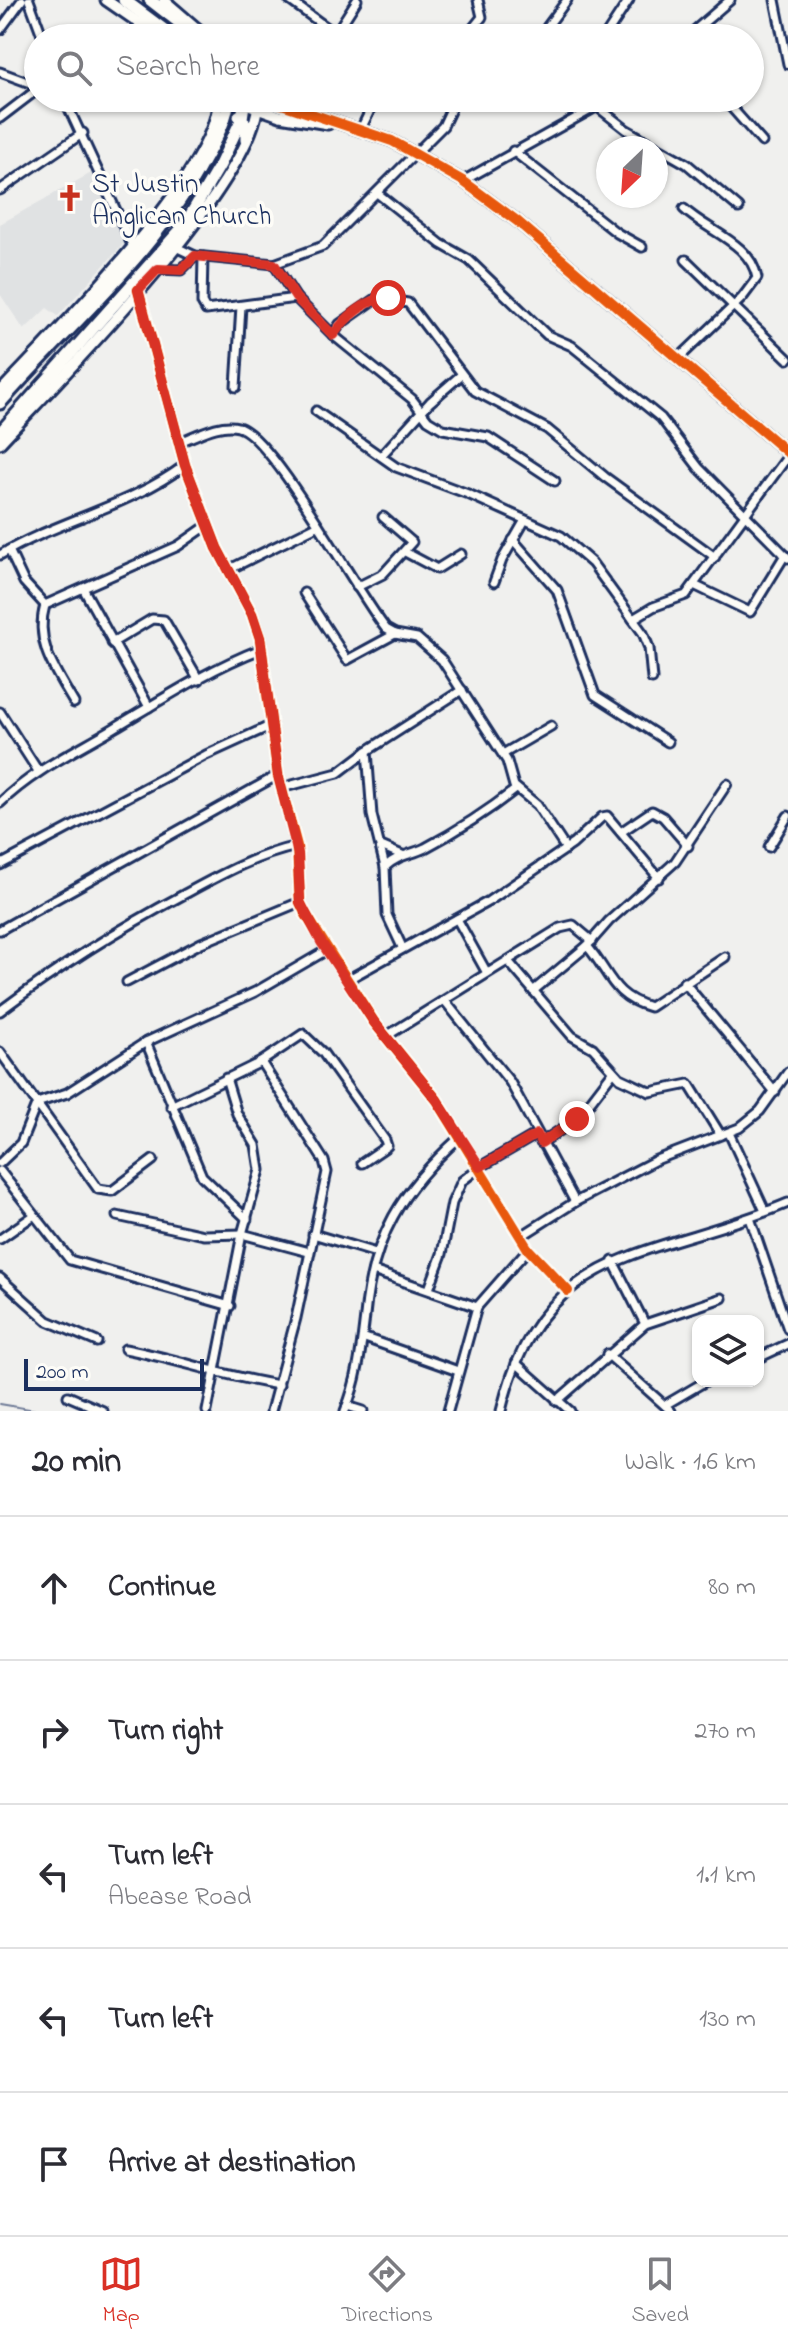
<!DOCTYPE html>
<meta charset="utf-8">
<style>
:root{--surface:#fff;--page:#f7f7f7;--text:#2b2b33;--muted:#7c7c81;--line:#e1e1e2;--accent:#d93025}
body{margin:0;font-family:"Indie Flower",sans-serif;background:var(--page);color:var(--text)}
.controls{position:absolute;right:24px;bottom:24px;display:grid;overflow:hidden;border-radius:16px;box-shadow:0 2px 6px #0004}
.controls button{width:72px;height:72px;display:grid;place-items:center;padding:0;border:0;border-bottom:2px solid var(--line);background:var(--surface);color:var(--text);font:40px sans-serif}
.compass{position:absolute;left:596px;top:136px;width:72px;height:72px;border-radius:50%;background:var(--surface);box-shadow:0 2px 6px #0004;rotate:205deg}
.scale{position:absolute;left:24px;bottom:20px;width:180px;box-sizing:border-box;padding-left:8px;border:4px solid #1b2f5e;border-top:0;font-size:22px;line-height:28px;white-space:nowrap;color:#1b2f5e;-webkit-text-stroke:6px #fdfcf7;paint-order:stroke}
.stop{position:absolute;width:24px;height:24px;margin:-18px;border:6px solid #d93025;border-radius:50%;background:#fff}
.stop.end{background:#d93025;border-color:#fff;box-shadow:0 2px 8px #0008}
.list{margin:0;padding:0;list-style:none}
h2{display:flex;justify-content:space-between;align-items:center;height:104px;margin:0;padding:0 32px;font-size:34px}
h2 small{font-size:26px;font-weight:400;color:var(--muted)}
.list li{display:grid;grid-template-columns:52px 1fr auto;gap:24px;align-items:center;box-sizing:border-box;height:144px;padding:0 32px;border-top:2px solid var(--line)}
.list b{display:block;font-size:30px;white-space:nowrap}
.list p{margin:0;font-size:26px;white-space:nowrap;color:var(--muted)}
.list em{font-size:26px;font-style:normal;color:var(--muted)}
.icon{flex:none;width:44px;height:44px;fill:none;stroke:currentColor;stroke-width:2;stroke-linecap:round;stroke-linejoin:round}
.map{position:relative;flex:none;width:788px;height:1411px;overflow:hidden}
.search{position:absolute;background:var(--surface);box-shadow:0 2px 6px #0004;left:24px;right:24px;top:24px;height:88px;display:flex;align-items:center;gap:20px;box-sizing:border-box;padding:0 28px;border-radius:44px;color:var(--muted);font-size:30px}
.sheet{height:824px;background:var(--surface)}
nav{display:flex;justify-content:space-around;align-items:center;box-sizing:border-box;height:112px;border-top:2px solid var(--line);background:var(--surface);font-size:22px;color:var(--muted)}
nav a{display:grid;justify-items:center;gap:4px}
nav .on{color:var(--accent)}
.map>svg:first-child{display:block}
</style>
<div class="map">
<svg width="788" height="1411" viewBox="0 0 788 1411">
<rect width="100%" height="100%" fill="#f0f0ee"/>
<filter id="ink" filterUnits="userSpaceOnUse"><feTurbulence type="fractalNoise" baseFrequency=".0125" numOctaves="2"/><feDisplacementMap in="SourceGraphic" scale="16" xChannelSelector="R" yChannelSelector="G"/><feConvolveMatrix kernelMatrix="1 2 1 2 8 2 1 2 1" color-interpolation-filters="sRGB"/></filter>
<g filter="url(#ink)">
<polygon fill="#e0e2e3" points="93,172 127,240 58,316 47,308 24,330 0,294 0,224"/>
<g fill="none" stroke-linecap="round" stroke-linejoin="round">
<polyline stroke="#6f7b97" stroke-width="2" points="0,1404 41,1411"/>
<g stroke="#1b2f5e" stroke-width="13">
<g id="street">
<polyline points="29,0 43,38"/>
<polyline points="289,0 341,38"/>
<polyline points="775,0 788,64"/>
<polyline points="547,27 567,0"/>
<polyline points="0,30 22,0"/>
<polyline points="336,33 357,0"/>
<polyline points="77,36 92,38"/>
<polyline points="140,38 152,31"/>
<polyline points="417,38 435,38"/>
<polyline points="465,38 482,17 478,0"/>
<polyline points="604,38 629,0"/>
<polyline points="686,38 730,0"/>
<polyline points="0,72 38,86"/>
<polyline points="64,98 133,247"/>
<polyline points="723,98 762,142"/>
<polyline points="599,108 627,130 687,164 739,208"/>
<polyline points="0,118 38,89"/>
<polyline points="361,129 376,98"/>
<polyline points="513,151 617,233 642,247"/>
<polyline points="463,181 612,98"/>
<polyline points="0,190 83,133"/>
<polyline points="377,193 441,244 469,260 547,335 572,346 661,418 699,468 788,558"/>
<polyline points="178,248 195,256 274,264 323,246 443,126 451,109 432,98"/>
<polyline points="203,257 202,303 206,310 296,298"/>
<polyline points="686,260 788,359"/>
<polyline points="274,264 296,298 333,335 412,399 428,420 443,429 488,437 555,481"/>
<polyline points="158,269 181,270 195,256"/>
<polyline points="138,290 185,465 217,548 252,614 260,638 278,775 297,846 300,902 305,913 374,1022 437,1100 528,1249 568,1291"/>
<polyline points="333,335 340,324 377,298 408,303 475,391 547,429 605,477 715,557"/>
<path d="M 678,359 L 742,298 L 757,278 C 751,243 707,231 684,209"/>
<polyline points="236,387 241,306"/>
<polyline points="316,411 396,467 468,494 561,536 592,563 643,633 649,648 652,679"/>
<path d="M 179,442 C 196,436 220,422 238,427 C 272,435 357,593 386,629 L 395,634 L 417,638 L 442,660 L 507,761 L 514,786 L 537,805 L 566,849"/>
<polyline points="381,456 430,402 461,375"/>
<polyline points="513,540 557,590 595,695 668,742"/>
<polyline points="9,550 24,582 45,605 178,546 208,525"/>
<polyline points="405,552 437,569 461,554"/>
<path d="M 0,555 C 59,520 131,506 185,465"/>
<polyline points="228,570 317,526"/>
<polyline points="494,582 502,560 525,520"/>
<polyline points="694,585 750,612 785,555"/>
<polyline points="357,587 383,574 412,542 383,517"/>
<polyline points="84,590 149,707"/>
<polyline points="304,593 347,660 395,634"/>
<path d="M 45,605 C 34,643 56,672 74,703"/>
<polyline points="633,619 653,607 686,595 788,456"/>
<polyline points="112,643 152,619 164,620 199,680"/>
<polyline points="0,712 38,771"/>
<polyline points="367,751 462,690"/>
<polyline points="503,754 551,726"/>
<polyline points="281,788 338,773 367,751 372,815 385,867 387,915 402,947"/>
<path d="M 0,803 C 34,770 74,752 114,728 C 161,700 209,669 261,649"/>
<polyline points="621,832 652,811 663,817 688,846"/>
<polyline points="381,846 402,855"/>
<polyline points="769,847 788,816"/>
<polyline points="0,865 206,755 272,725"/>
<path d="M 385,867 C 397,855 411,855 425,848 C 457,831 488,811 516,789"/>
<polyline points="457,919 487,973"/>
<polyline points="0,930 278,775"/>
<path d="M 587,946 C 610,972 611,996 650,1007 L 725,957"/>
<polyline points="508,961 572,1036 593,1048 620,1078 650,1092 689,1084 720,1134"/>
<polyline points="347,980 489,901 573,844 602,817 607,816 659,878"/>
<polyline points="127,982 201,943 300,902"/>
<polyline points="684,982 775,1092"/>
<polyline points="533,991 587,946 609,921 675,862 727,784"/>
<polyline points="445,1001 510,1082 575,1202"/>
<path d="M 0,1011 C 60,966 117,930 183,895 C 220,875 256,855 297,846"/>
<polyline points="385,1037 560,928 573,925 592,941"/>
<polyline points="146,1042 202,1176 247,1219"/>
<polyline points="0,1052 98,1189 112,1191 153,1160"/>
<polyline points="261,1062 324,1161 327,1172 296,1318 271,1411"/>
<polyline points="171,1106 261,1062 303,1034 323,1053 385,1140 387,1146 362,1163"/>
<polyline points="729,1133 765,1211"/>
<polyline points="541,1143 577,1119 613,1072"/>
<polyline points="0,1163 21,1143 37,1103 67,1093 146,1042 255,992 327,950"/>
<polyline points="0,1171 70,1260 230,1306"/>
<polyline points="117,1216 204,1235 242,1234 309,1252"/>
<polyline points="750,1218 788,1329"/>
<polyline points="313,1234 376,1253"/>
<polyline points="520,1237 575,1202 656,1160 739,1128 760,1111 788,1072"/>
<polyline points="0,1239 33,1216"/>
<polyline points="613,1261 645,1324"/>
<polyline points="373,1271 477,1307"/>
<polyline points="0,1278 48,1321 97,1342"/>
<polyline points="429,1289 442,1254 452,1203 462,1181 480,1167 537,1134"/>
<polyline points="365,1338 458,1371"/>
<path d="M 125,1349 C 178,1359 226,1377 279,1385"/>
<polyline points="607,1354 671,1411"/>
<polyline points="758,1358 788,1344"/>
<polyline points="516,1363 570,1411"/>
<polyline points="68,1396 103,1411"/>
<polyline points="557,1401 645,1324 722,1298"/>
<polyline points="665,1405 706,1381"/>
<polyline points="347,1406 363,1411"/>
<polyline points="207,1411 242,1234 260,1170 256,1145 237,1114 226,1078"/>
<path d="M 345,1411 C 358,1379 361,1350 365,1316 C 372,1237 402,1189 460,1137"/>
<polyline points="448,1411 477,1307 528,1249"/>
<path d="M 501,1411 C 542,1241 657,1259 788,1203"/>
</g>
</g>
<g stroke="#1b2f5e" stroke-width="15">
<g id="secondary">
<polyline points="106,0 161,38"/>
<polyline points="164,0 208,38"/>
<polyline points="229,98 280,116 328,124"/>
<polyline points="264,98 392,141 463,181 517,221 788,453"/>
<path d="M 0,392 C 51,337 221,170 218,98"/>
<path d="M 0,443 C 58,380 261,178 258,98"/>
</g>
</g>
<g stroke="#1b2f5e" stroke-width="17">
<g id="primary">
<polyline points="124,0 175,38"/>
<polyline points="150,0 199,38"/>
<polyline points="239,116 246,124 246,140"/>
<path d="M 0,403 C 70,323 154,255 204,160 C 215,140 227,121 229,98"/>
<polyline points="0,433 184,226 220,165 242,118 245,98"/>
</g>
</g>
<use href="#street" stroke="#fdfcf7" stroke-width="7"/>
<use href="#secondary" stroke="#fdfcf7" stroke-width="9"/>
<use href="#primary" stroke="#fdfcf7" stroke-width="11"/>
<g stroke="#fdfcf7" stroke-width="15">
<g id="cycleway">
<polyline points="264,98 392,141 463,181 517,221 788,453"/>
<polyline points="138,290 185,465 217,548 252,614 260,638 278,775 297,846 300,902 305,913 374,1022 437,1100 528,1249 568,1291"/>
</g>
</g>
<use href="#cycleway" stroke="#e8590c" stroke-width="10"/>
</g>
</g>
<g fill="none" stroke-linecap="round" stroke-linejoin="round" filter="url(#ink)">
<path stroke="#d93025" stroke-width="10" d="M 388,298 C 366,298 345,318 333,335 L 296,298 L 274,264 L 195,256 L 181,270 L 158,269 L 138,290 L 185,465 L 217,548 L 252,614 L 260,638 L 278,775 L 298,854 L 300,902 L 321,942 L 374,1022 L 437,1100 L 480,1167 L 537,1134 L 541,1143 L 577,1119"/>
</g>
<defs>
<g id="church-bare" transform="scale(2.16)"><path d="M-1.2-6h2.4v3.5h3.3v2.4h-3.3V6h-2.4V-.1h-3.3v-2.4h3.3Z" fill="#c8321e" stroke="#fdfcf7" stroke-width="2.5" paint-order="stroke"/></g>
</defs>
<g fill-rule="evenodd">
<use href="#church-bare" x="70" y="198"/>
</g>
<g text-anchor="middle" stroke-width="7" stroke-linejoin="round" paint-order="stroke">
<g font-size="28" fill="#1b2f5e" stroke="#fdfcf7" text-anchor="start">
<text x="92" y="192">St Justin<tspan x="92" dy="32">Anglican Church</tspan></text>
</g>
</g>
</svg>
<div class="controls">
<button><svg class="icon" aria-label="layers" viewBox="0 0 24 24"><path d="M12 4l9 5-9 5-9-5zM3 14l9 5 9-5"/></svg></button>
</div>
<svg class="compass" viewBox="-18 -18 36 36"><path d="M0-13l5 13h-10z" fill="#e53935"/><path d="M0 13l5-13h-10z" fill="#7c7c81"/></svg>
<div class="scale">200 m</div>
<div class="stop" style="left:388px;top:298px"></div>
<div class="stop end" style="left:577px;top:1119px"></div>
<div class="search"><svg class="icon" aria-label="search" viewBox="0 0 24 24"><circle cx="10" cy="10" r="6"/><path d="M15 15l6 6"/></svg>Search here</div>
</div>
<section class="sheet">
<h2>20 min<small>Walk · 1.6 km</small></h2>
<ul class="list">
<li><svg class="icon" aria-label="ahead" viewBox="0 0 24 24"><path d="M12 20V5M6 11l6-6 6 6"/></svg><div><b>Continue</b></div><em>80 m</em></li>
<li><svg class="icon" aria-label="right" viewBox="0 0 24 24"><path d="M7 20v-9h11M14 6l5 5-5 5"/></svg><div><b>Turn right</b></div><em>270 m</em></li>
<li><svg class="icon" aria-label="left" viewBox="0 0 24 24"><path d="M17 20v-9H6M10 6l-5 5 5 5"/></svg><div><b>Turn left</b><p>Abease Road</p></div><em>1.1 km</em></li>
<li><svg class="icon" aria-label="left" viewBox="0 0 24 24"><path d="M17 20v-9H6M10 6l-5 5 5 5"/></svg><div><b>Turn left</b></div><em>130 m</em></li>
<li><svg class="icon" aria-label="arrive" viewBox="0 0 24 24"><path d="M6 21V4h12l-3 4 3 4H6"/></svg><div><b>Arrive at destination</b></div></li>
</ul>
</section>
<nav>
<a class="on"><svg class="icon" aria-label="map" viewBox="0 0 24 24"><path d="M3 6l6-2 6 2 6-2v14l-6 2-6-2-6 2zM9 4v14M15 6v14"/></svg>Map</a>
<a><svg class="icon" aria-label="directions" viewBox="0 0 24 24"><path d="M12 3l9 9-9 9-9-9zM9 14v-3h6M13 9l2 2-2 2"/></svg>Directions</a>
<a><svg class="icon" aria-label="saved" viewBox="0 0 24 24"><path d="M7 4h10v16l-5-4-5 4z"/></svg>Saved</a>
</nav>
